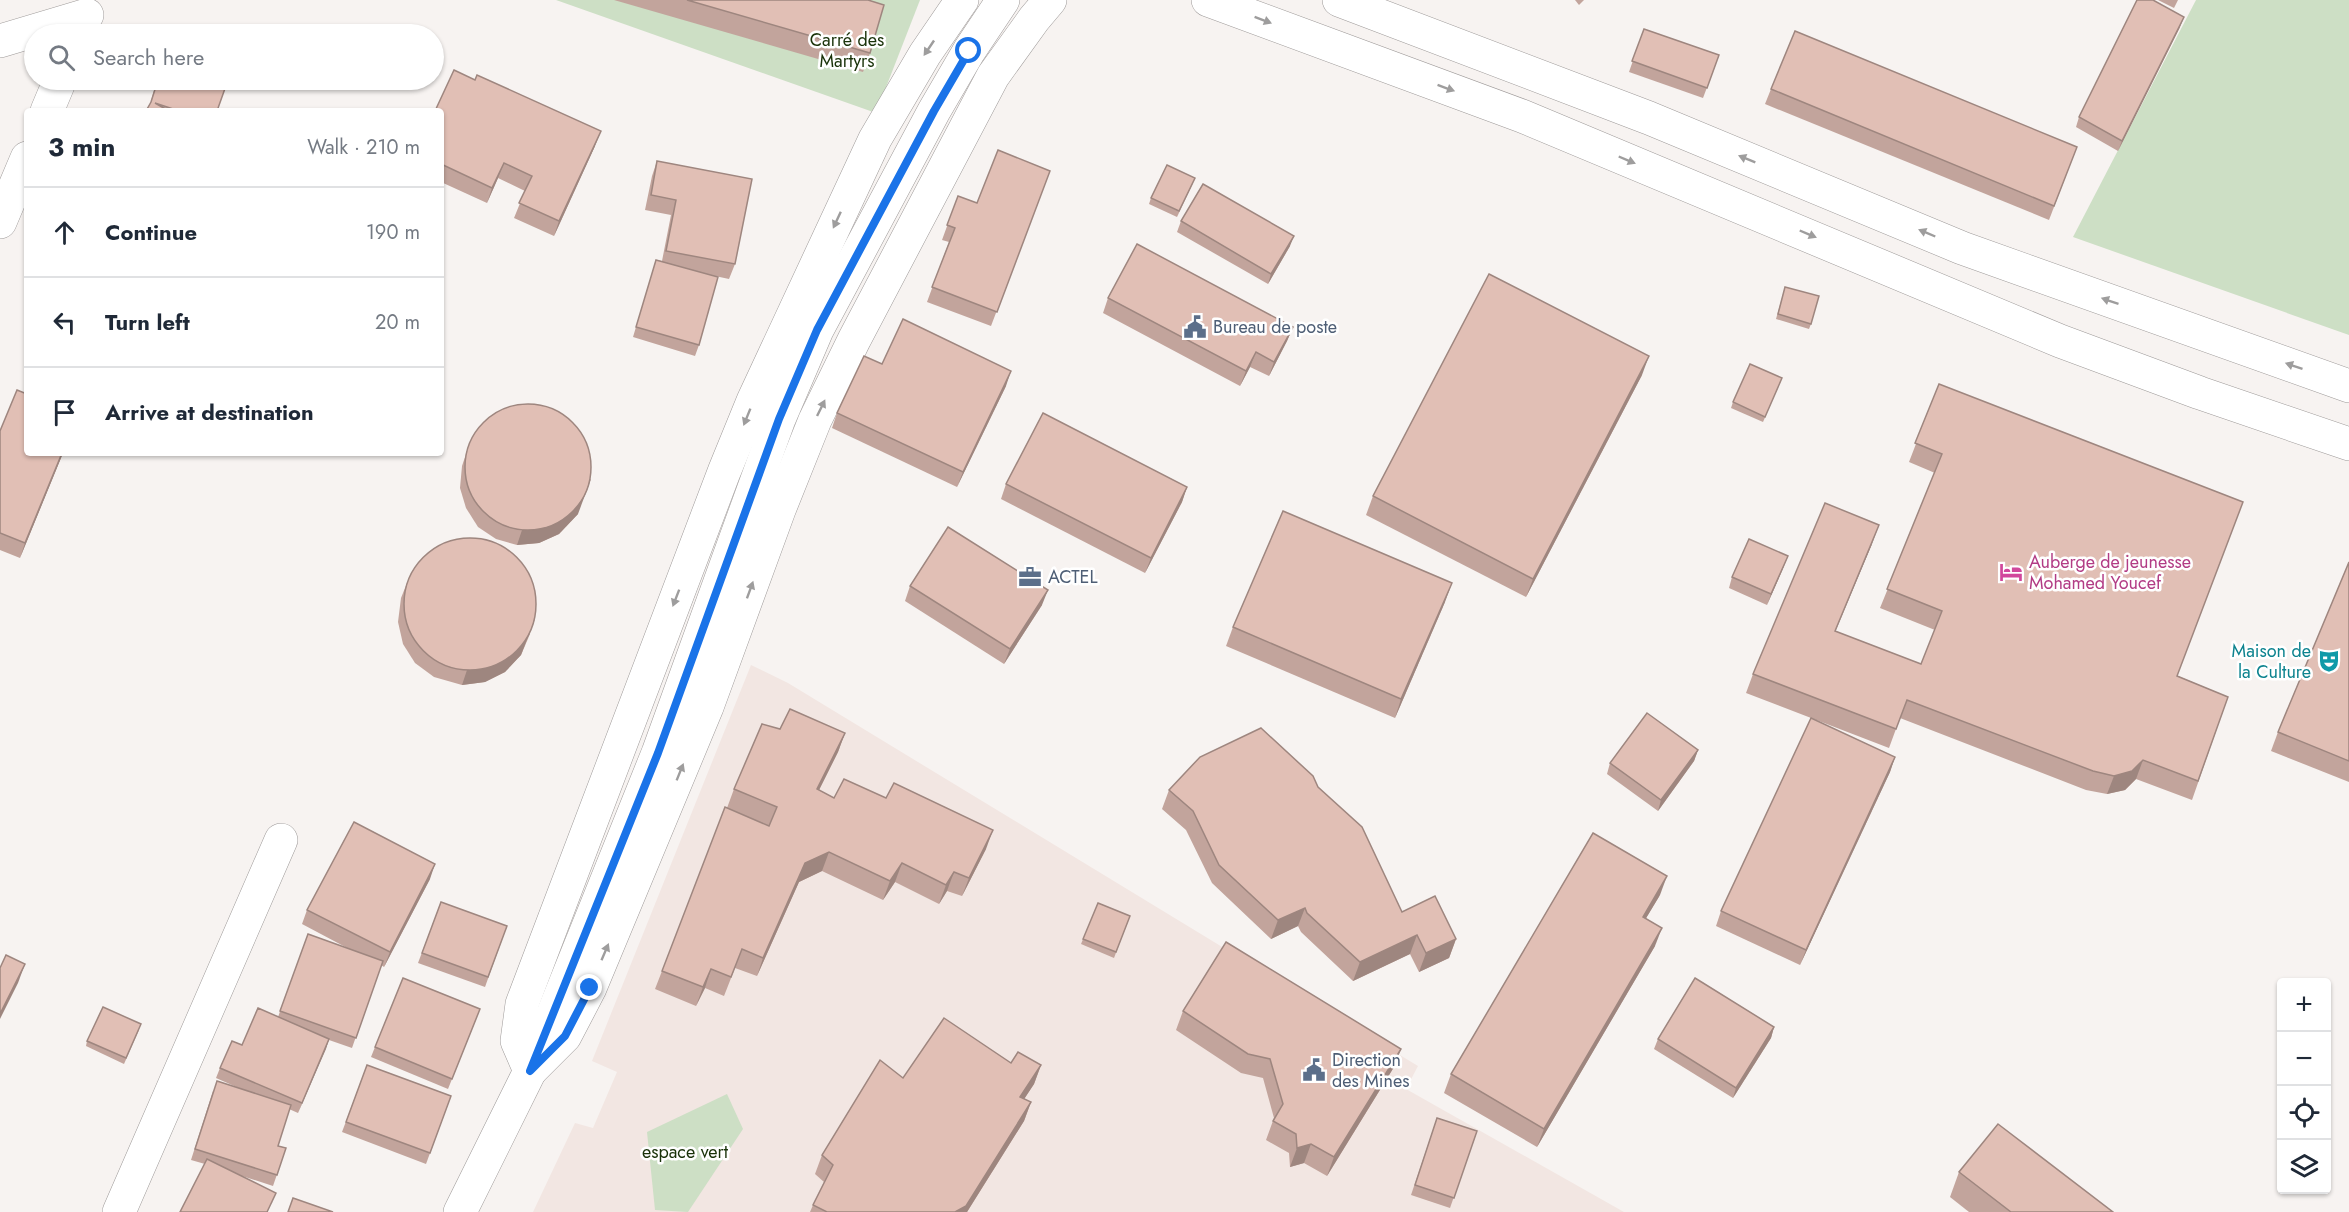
<!DOCTYPE html>
<meta charset="utf-8">
<style>
:root{--surface:#fff;--page:#f2f2f3;--text:#1f2937;--muted:#747a83;--line:#e0e1e3}
body{margin:0;font-family:Jost,sans-serif;background:var(--page);color:var(--text)}
.controls{position:absolute;right:18px;bottom:18px;display:grid;overflow:hidden;border-radius:6px;box-shadow:0 2px 4px #0004}
.controls button{width:54px;height:54px;display:grid;place-items:center;padding:0;border:0;border-bottom:2px solid var(--line);background:var(--surface);color:var(--text);font:30px sans-serif}
.stop{position:absolute;width:18px;height:18px;margin:-14px;border:4px solid #1a73e8;border-radius:50%;background:#fff}
.stop.end{background:#1a73e8;border-color:#fff;box-shadow:0 2px 6px #0008}
.list{margin:0;padding:0;list-style:none}
h2{display:flex;justify-content:space-between;align-items:center;height:78px;margin:0;padding:0 24px;font-size:26px}
h2 small{font-size:20px;font-weight:400;color:var(--muted)}
.list li{display:grid;grid-template-columns:39px 1fr auto;gap:18px;align-items:center;box-sizing:border-box;height:90px;padding:0 24px;border-top:2px solid var(--line)}
.list b{display:block;font-size:22px;white-space:nowrap}
.list em{font-size:20px;font-style:normal;color:var(--muted)}
.icon{flex:none;width:33px;height:33px;fill:none;stroke:currentColor;stroke-width:2;stroke-linecap:round;stroke-linejoin:round}
.map{position:relative;flex:none;width:2349px;height:1212px;overflow:hidden}
.search{position:absolute;background:var(--surface);box-shadow:0 2px 4px #0004;left:24px;top:24px;width:420px;height:66px;display:flex;align-items:center;gap:15px;box-sizing:border-box;padding:0 21px;border-radius:33px;color:var(--muted);font-size:22px}
.panel{position:absolute;background:var(--surface);box-shadow:0 2px 4px #0004;left:24px;top:108px;width:420px;height:348px;border-radius:6px}
.map>svg:first-child{display:block}
</style>
<div class="map">
<svg width="2349" height="1212" viewBox="0 0 2349 1212">
<rect width="100%" height="100%" fill="#f7f3f1"/>
<polygon fill="#f2e6e2" points="751,665 788,683 1418,1066 1406,1089 1624,1212 533,1212 575,1123 593,1128 617,1072 592,1061"/>
<g fill="#cddfc5">
<polygon points="556,0 920,0 876,113"/>
<polygon points="2196,0 2349,0 2349,335 2073,237"/>
<polygon points="727,1094 743,1129 688,1212 655,1210 647,1132"/>
</g>
<g fill="none" stroke-linecap="round" stroke-linejoin="round">
<g stroke="#9e9a99" stroke-width="34">
<g id="minor">
<polyline points="962,0 925,54 875,139 753,401 724,472 522,1004 517,1041 530,1071 565,1036 590,988 707,707 779,510 815,420 854,340 993,76 1034,19 1050,0"/>
<polyline points="119,1212 281,840"/>
<polyline points="460,1212 530,1071 658,753 779,419 817,330 934,111 969,51 1003,0"/>
</g>
</g>
<g stroke="#9e9a99" stroke-width="34">
<g id="tertiary">
<polyline points="1208,0 1522,116 2060,341 2200,393 2349,444"/>
<polyline points="1339,0 1649,118 1962,248 2349,386"/>
</g>
</g>
<g stroke="#9e9a99" stroke-width="34">
<g id="secondary">
<polyline points="0,41 87,15"/>
<polyline points="47,111 60,80"/>
<polyline points="0,222 27,158"/>
</g>
</g>
<use href="#minor" stroke="#fff" stroke-width="33"/>
<use href="#tertiary" stroke="#fff" stroke-width="33"/>
<use href="#secondary" stroke="#fff" stroke-width="33"/>
</g>
<g fill="#c2a49c">
<polygon points="614,0 868,0 870,53 863,72"/>
<polygon points="1575,0 1584,0 1579,5"/>
<polygon points="2158,0 2178,0 2174,8"/>
<polygon points="2180,27 2118,151 2076,127 2079,117"/>
<polygon points="1644,29 1719,55 1703,98 1629,72"/>
<polygon points="157,80 228,80 217,111 146,111 150,104"/>
<polygon points="1771,89 2077,147 2049,220 1765,104"/>
<polygon points="441,111 595,146 554,236 514,218 525,191 498,178 487,203 441,182"/>
<polygon points="657,161 735,264 729,279 715,276 699,345 695,356 633,337 656,260 662,261 671,215 645,210 652,176"/>
<polygon points="1050,171 991,326 927,302 949,242 942,240 958,196 977,203"/>
<polygon points="1193,183 1177,217 1149,204 1151,198"/>
<polygon points="1181,221 1290,246 1268,284 1177,232"/>
<polygon points="1785,287 1811,324 1809,329 1776,319"/>
<polygon points="1108,298 1293,327 1287,341 1269,376 1250,367 1240,386 1103,313"/>
<polygon points="882,364 1006,386 957,487 832,428 837,413"/>
<polygon points="1642,375 1526,597 1366,515 1373,496"/>
<polygon points="1782,378 1763,422 1731,408 1733,402"/>
<polygon points="1939,384 2178,676 2228,697 2192,800 2136,779 2125,790 2107,794 2086,790 1900,718 1889,748 1746,693 1753,674 1872,544 1835,631 1921,664 1935,630 1880,608 1935,473 1909,462"/>
<polygon points="0,431 27,453 63,453 20,558 0,550"/>
<polygon points="467,451 578,514 559,534 539,543 517,545 496,539 478,527 466,508 460,488 462,466"/>
<polygon points="1006,484 1187,487 1182,502 1145,573 1001,499"/>
<polygon points="2349,562 2349,782 2271,751 2278,732"/>
<polygon points="1784,566 1767,605 1729,588 1732,577"/>
<polygon points="407,583 530,634 521,655 505,672 485,682 462,685 434,677 415,663 403,644 398,622 401,598"/>
<polygon points="910,586 1042,605 1004,664 905,601"/>
<polygon points="1445,602 1395,718 1226,646 1233,627"/>
<polygon points="780,729 845,733 838,752 819,790 834,798 986,849 962,896 947,891 939,904 895,882 883,900 822,871 799,882 757,976 735,968 724,996 705,988 696,1006 655,989 662,971 769,826 727,808 734,789"/>
<polygon points="1698,750 1694,761 1658,811 1607,774 1610,763"/>
<polygon points="1895,757 1890,772 1800,965 1716,926 1721,911"/>
<polygon points="1318,787 1402,912 1456,939 1449,958 1419,972 1410,954 1353,981 1301,932 1298,926 1271,939 1212,883 1186,830 1162,809 1169,790"/>
<polygon points="430,879 384,967 381,965 352,1048 329,1040 298,1113 289,1109 278,1146 286,1148 273,1186 242,1176 273,1203 205,1164 191,1160 213,1091 241,1089 216,1078 220,1068 242,1045 278,1017 308,934 351,950 302,924 307,910"/>
<polygon points="1660,895 1646,918 1655,946 1537,1147 1444,1093 1451,1074"/>
<polygon points="441,902 507,926 485,987 418,963"/>
<polygon points="1098,903 1130,916 1114,958 1081,944"/>
<polygon points="1183,1011 1401,1049 1394,1067 1327,1176 1304,1163 1290,1167 1289,1153 1266,1140 1274,1118 1263,1078 1241,1073 1176,1030"/>
<polygon points="476,1019 448,1089 371,1057 375,1047"/>
<polygon points="1774,1027 1771,1038 1733,1098 1654,1049 1658,1039"/>
<polygon points="139,1030 124,1064 86,1046 87,1041"/>
<polygon points="1011,1063 1041,1065 1034,1084 1024,1099 1031,1102 1024,1121 967,1212 810,1212 813,1205 824,1182 815,1174 822,1155 903,1078"/>
<polygon points="367,1065 451,1096 426,1164 342,1132"/>
<polygon points="1437,1118 1477,1131 1450,1208 1411,1195"/>
<polygon points="1959,1172 2113,1212 1969,1212 1950,1197"/>
</g>
<g fill="#9e867f">
<polygon points="2184,17 2180,27 2118,151 2122,141"/>
<polygon points="601,131 595,146 554,236 559,221"/>
<polygon points="504,163 498,178 487,203 492,188"/>
<polygon points="1294,236 1290,246 1268,284 1271,274"/>
<polygon points="1293,327 1287,341 1269,376 1274,362"/>
<polygon points="1256,352 1250,367 1240,386 1246,371"/>
<polygon points="1649,356 1642,375 1526,597 1533,579"/>
<polygon points="1011,371 1006,386 957,487 963,472"/>
<polygon points="62,453 63,453 20,558 25,543"/>
<polygon points="591,479 578,514 559,534 539,543 517,545 522,530"/>
<polygon points="1187,487 1182,502 1145,573 1151,558"/>
<polygon points="1879,525 1872,544 1828,649 1835,631"/>
<polygon points="1788,556 1784,566 1767,605 1771,594"/>
<polygon points="1452,583 1445,602 1395,718 1401,699"/>
<polygon points="1048,590 1042,605 1004,664 1010,649"/>
<polygon points="535,619 521,655 505,672 485,682 462,685 467,670"/>
<polygon points="845,733 838,752 810,808 817,789"/>
<polygon points="1698,750 1694,761 1658,811 1661,800"/>
<polygon points="1895,757 1890,772 1800,965 1806,950"/>
<polygon points="2143,760 2136,779 2125,790 2107,794 2114,776"/>
<polygon points="993,830 986,849 962,896 969,878"/>
<polygon points="829,852 822,871 799,882 757,976 763,958 805,863"/>
<polygon points="902,863 895,882 883,900 890,881"/>
<polygon points="435,864 430,879 384,967 390,952"/>
<polygon points="954,872 947,891 939,904 946,885"/>
<polygon points="1667,876 1660,895 1636,935 1643,917"/>
<polygon points="1305,908 1298,926 1271,939 1278,920"/>
<polygon points="1662,928 1655,946 1537,1147 1544,1129"/>
<polygon points="1417,935 1410,954 1353,981 1360,962"/>
<polygon points="1456,939 1449,958 1419,972 1426,953"/>
<polygon points="25,964 18,983 0,1019 0,1014"/>
<polygon points="711,969 705,988 696,1006 703,987"/>
<polygon points="1774,1027 1771,1038 1733,1098 1736,1088"/>
<polygon points="329,1039 326,1049 298,1113 302,1103"/>
<polygon points="1401,1049 1394,1067 1327,1176 1334,1157"/>
<polygon points="1041,1065 1034,1084 1013,1116 1020,1097"/>
<polygon points="1031,1102 1024,1121 967,1212 955,1212"/>
<polygon points="1311,1144 1304,1163 1290,1167 1297,1148"/>
</g>
<g fill="#e1bfb5" stroke="#9e867f" stroke-width="1.5">
<polygon points="687,0 868,0 884,5 870,53"/>
<polygon points="2137,0 2153,0 2184,17 2122,141 2079,117"/>
<polygon points="283,25 295,34 275,34"/>
<polygon points="1644,29 1719,55 1707,88 1632,61"/>
<polygon points="1795,31 2077,147 2054,206 1771,89"/>
<polygon points="454,70 475,80 477,75 601,131 559,221 519,203 532,176 504,163 492,188 441,164 441,111 435,111"/>
<polygon points="158,80 228,80 217,111 179,111 155,103 169,111 146,111 151,102"/>
<polygon points="998,150 1050,171 997,312 932,287 955,228 947,225 958,196 977,203"/>
<polygon points="657,161 752,179 735,264 666,251 676,200 651,195"/>
<polygon points="1167,165 1195,178 1179,211 1151,198"/>
<polygon points="1203,184 1294,236 1271,274 1181,221"/>
<polygon points="1137,244 1293,327 1274,362 1256,352 1246,371 1108,298"/>
<polygon points="656,260 718,277 699,345 636,327"/>
<polygon points="1489,274 1649,356 1533,579 1373,496"/>
<polygon points="1785,287 1819,296 1811,324 1778,314"/>
<polygon points="903,319 1011,371 963,472 837,413 864,356 882,364"/>
<polygon points="1750,364 1782,378 1765,417 1733,402"/>
<polygon points="1939,384 2243,502 2177,676 2228,697 2198,781 2143,760 2132,771 2114,776 2093,771 1907,700 1896,729 1753,674 1825,503 1879,525 1835,631 1921,664 1942,611 1887,589 1942,454 1915,443"/>
<polygon points="17,390 27,394 27,453 62,453 25,543 0,533 0,431"/>
<circle cx="528" cy="467" r="63"/>
<polygon points="1043,413 1187,487 1151,558 1006,484"/>
<polygon points="1283,511 1452,583 1401,699 1233,627"/>
<polygon points="948,527 1048,590 1010,649 910,586"/>
<circle cx="470" cy="604" r="66"/>
<polygon points="1749,539 1788,556 1771,594 1732,577"/>
<polygon points="2349,562 2349,761 2278,732"/>
<polygon points="790,709 845,733 817,789 834,798 844,779 886,798 894,783 993,830 969,878 954,872 946,885 902,863 890,881 829,852 805,863 763,958 742,949 731,977 711,969 703,987 662,971 725,807 769,826 777,807 734,789 762,724 780,729"/>
<polygon points="1647,713 1698,750 1661,800 1610,763"/>
<polygon points="1811,718 1895,757 1806,950 1721,911"/>
<polygon points="1261,728 1313,776 1318,787 1362,827 1402,912 1435,896 1456,939 1426,953 1417,935 1360,962 1307,913 1305,908 1278,920 1219,865 1193,811 1169,790 1200,757"/>
<polygon points="354,822 435,864 390,952 307,910"/>
<polygon points="1593,833 1667,876 1643,917 1662,928 1544,1129 1451,1074"/>
<polygon points="441,902 507,926 488,977 422,953"/>
<polygon points="1098,903 1130,916 1116,952 1083,939"/>
<polygon points="308,934 383,961 356,1038 280,1011"/>
<polygon points="1226,942 1401,1049 1334,1157 1311,1144 1297,1148 1296,1134 1273,1121 1283,1104 1270,1059 1248,1054 1183,1011"/>
<polygon points="6,955 25,964 0,1014 0,968"/>
<polygon points="403,978 480,1009 452,1079 375,1047"/>
<polygon points="1695,978 1774,1027 1736,1088 1658,1039"/>
<polygon points="103,1007 141,1024 126,1058 87,1041"/>
<polygon points="258,1008 329,1039 302,1103 220,1068 232,1041 242,1045"/>
<polygon points="944,1018 1011,1063 1018,1052 1041,1065 1020,1097 1031,1102 966,1206 955,1212 827,1212 813,1205 833,1165 822,1155 880,1060 903,1078"/>
<polygon points="367,1065 451,1096 430,1153 346,1122"/>
<polygon points="217,1081 291,1105 278,1146 286,1148 277,1175 195,1149"/>
<polygon points="1437,1118 1477,1131 1454,1198 1415,1185"/>
<polygon points="1998,1124 2113,1212 2011,1212 1959,1172"/>
<polygon points="207,1159 276,1193 267,1212 180,1212"/>
<polygon points="293,1198 333,1212 288,1212"/>
</g>
<defs><path id="oneway-solid" d="M-6-.8H1V-3.2L6.5 0L1 3.2V.8H-6Z" transform="scale(1.5)"/></defs>
<g fill="#9e9d9d">
<use href="#oneway-solid" transform="translate(1263 20) rotate(21)"/>
<use href="#oneway-solid" transform="translate(929 48) rotate(124)"/>
<use href="#oneway-solid" transform="translate(1446 88) rotate(20)"/>
<use href="#oneway-solid" transform="translate(1747 159) rotate(-158)"/>
<use href="#oneway-solid" transform="translate(1627 160) rotate(23)"/>
<use href="#oneway-solid" transform="translate(837 220) rotate(115)"/>
<use href="#oneway-solid" transform="translate(1927 233) rotate(-157)"/>
<use href="#oneway-solid" transform="translate(1808 234) rotate(23)"/>
<use href="#oneway-solid" transform="translate(2110 301) rotate(-161)"/>
<use href="#oneway-solid" transform="translate(2294 366) rotate(-161)"/>
<use href="#oneway-solid" transform="translate(821 408) rotate(-64)"/>
<use href="#oneway-solid" transform="translate(747 417) rotate(112)"/>
<use href="#oneway-solid" transform="translate(750 590) rotate(-70)"/>
<use href="#oneway-solid" transform="translate(676 598) rotate(111)"/>
<use href="#oneway-solid" transform="translate(680 772) rotate(-68)"/>
<use href="#oneway-solid" transform="translate(605 952) rotate(-67)"/>
</g>
<g fill="none" stroke-linecap="round" stroke-linejoin="round">
<polyline stroke="#1a73e8" stroke-width="8" points="590,988 565,1036 530,1071 658,753 779,419 817,330 934,111 969,51"/>
</g>
<defs>
<g id="civic-bare" transform="scale(1.8)"><path d="M-.6-6.5H3V-4.5H.6V-3L4-1V1h2V6H-6V1h2V-1L-.6-3ZM-1.2 2.5V6h2.4V2.5Z" fill="#5c6f8a" stroke="#fff" stroke-width="2.5" paint-order="stroke"/></g>
<g id="hotel-bare" transform="scale(1.8)"><path d="M-6-4.5h1.5V1H6V5H4.5V3h-9V5H-6ZM-4 0a1.8 1.8 0 1 1 3.6 0ZM.5 0V-2.5h3Q6-2.5 6 0Z" fill="#d1479c" stroke="#fff" stroke-width="2.5" paint-order="stroke"/></g>
<g id="office-bare" transform="scale(1.8)"><path d="M-6-3h4V-5.5h4V-3h4V5H-6ZM-1-4.5V-3h2v-1.5ZM-6 0V1H6V0Z" fill="#5c6f8a" stroke="#fff" stroke-width="2.5" paint-order="stroke"/></g>
<g id="theatre-bare" transform="scale(1.8)"><path d="M-5-5.5Q0-4 5-5.5V0Q5 5 0 6Q-5 5-5 0ZM-3.3-2.5H-1v1.5H-3.3ZM1-2.5H3.3v1.5H1ZM-2.8 1Q0 5.5 2.8 1Z" fill="#0f9aa8" stroke="#fff" stroke-width="2.5" paint-order="stroke"/></g>
</defs>
<g fill-rule="evenodd">
<use href="#civic-bare" x="1195" y="327"/>
<use href="#hotel-bare" x="2011" y="572"/>
<use href="#office-bare" x="1030" y="577"/>
<use href="#theatre-bare" x="2329" y="661"/>
<use href="#civic-bare" x="1314" y="1070"/>
</g>
<g text-anchor="middle" stroke-width="5" stroke-linejoin="round" paint-order="stroke">
<g font-size="18" fill="#193209" stroke="#fff">
<text x="847" y="46">Carré des<tspan x="847" dy="21">Martyrs</tspan></text>
<text x="685" y="1158">espace vert</text>
</g>
<g font-size="18" fill="#4e5e75" stroke="#fff" text-anchor="start">
<text x="1213" y="333">Bureau de poste</text>
<text x="1048" y="583">ACTEL</text>
<text x="1332" y="1066">Direction<tspan x="1332" dy="21">des Mines</tspan></text>
</g>
<g font-size="18" fill="#b23c85" stroke="#fff" text-anchor="start">
<text x="2029" y="568">Auberge de jeunesse<tspan x="2029" dy="21">Mohamed Youcef</tspan></text>
</g>
<g font-size="18" fill="#0d838f" stroke="#fff" text-anchor="end">
<text x="2311" y="657">Maison de<tspan x="2311" dy="21">la Culture</tspan></text>
</g>
</g>
</svg>
<div class="controls">
<button>+</button>
<button>−</button>
<button><svg class="icon" aria-label="locate" viewBox="0 0 24 24"><circle cx="12" cy="12" r="6"/><path d="M12 2v4M12 18v4M2 12h4M18 12h4"/></svg></button>
<button><svg class="icon" aria-label="layers" viewBox="0 0 24 24"><path d="M12 4l9 5-9 5-9-5zM3 14l9 5 9-5"/></svg></button>
</div>
<div class="stop" style="left:969px;top:51px"></div>
<div class="stop end" style="left:590px;top:988px"></div>
<div class="search"><svg class="icon" aria-label="search" viewBox="0 0 24 24"><circle cx="10" cy="10" r="6"/><path d="M15 15l6 6"/></svg>Search here</div>
<section class="panel">
<h2>3 min<small>Walk · 210 m</small></h2>
<ul class="list">
<li><svg class="icon" aria-label="ahead" viewBox="0 0 24 24"><path d="M12 20V5M6 11l6-6 6 6"/></svg><div><b>Continue</b></div><em>190 m</em></li>
<li><svg class="icon" aria-label="left" viewBox="0 0 24 24"><path d="M17 20v-9H6M10 6l-5 5 5 5"/></svg><div><b>Turn left</b></div><em>20 m</em></li>
<li><svg class="icon" aria-label="arrive" viewBox="0 0 24 24"><path d="M6 21V4h12l-3 4 3 4H6"/></svg><div><b>Arrive at destination</b></div></li>
</ul>
</section>
</div>
